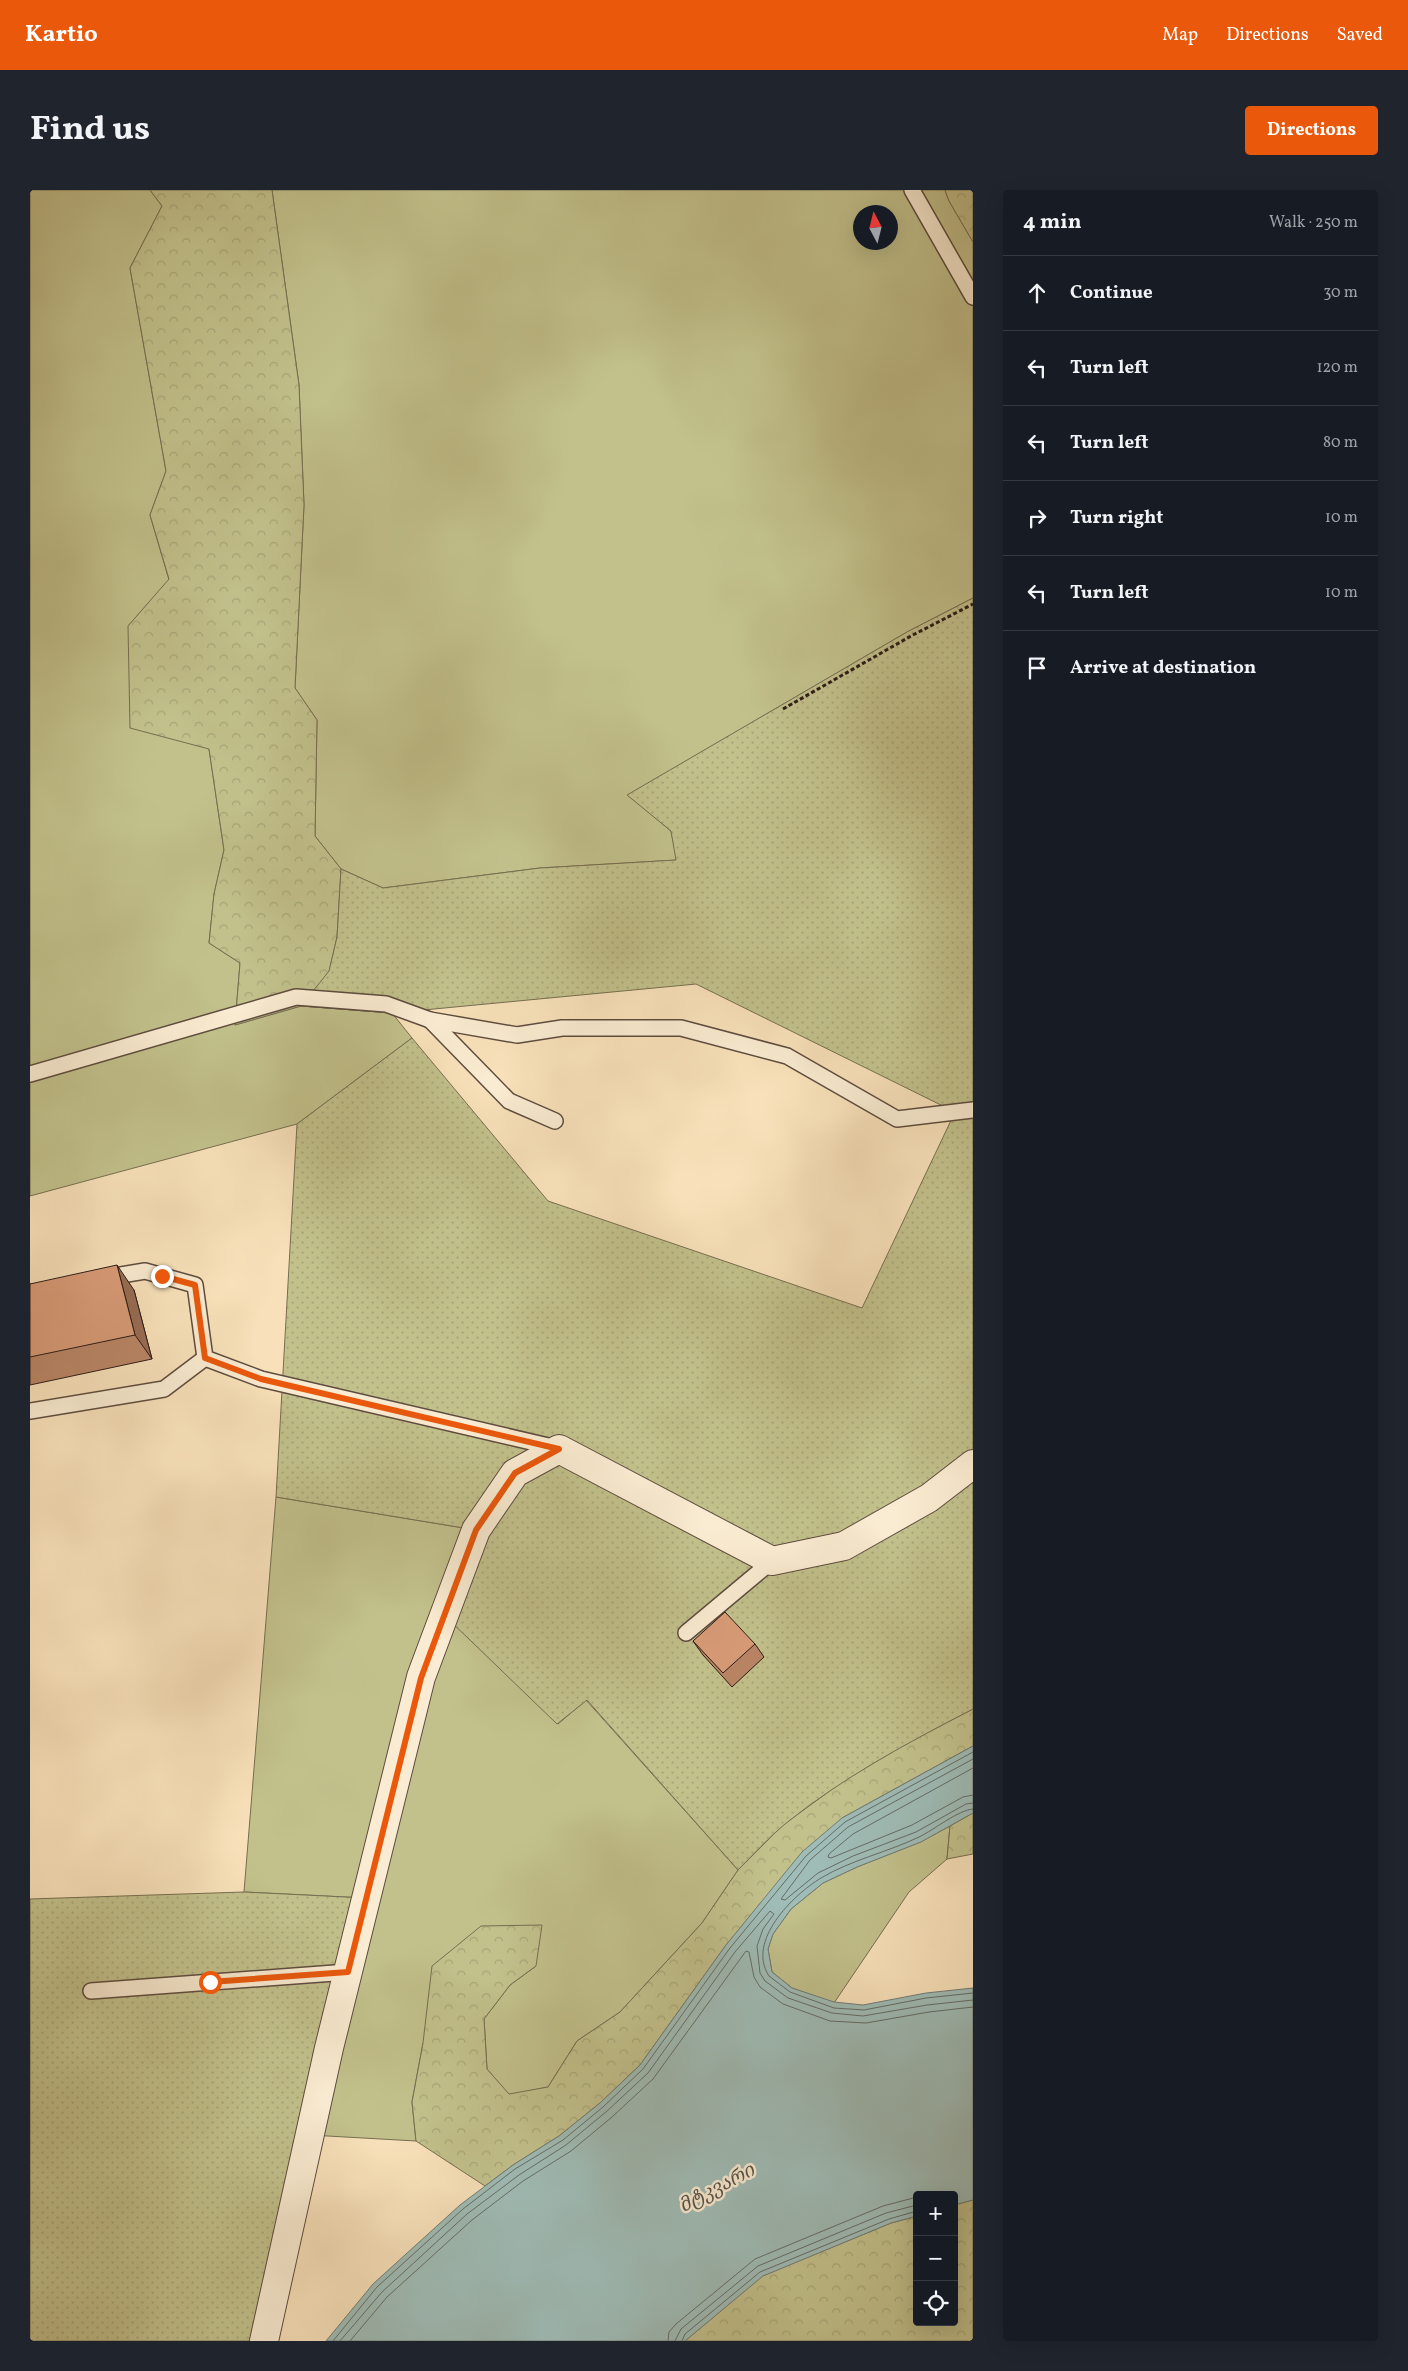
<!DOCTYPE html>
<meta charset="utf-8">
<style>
:root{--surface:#171b24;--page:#20242c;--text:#f1f3f6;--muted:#9ea1a6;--line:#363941;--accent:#ea580c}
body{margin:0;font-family:Vollkorn,"Noto Serif Georgian",serif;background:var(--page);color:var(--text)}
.controls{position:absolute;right:15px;bottom:15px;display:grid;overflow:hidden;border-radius:5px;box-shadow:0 5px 20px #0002}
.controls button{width:45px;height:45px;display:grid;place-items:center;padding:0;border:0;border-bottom:1px solid var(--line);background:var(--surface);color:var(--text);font:25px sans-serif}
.compass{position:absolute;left:823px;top:15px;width:45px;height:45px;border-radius:50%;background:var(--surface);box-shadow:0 5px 20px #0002;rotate:353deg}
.stop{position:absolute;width:15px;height:15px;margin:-11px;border:4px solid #ea580c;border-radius:50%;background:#fff}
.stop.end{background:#ea580c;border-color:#fff;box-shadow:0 1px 5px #0008}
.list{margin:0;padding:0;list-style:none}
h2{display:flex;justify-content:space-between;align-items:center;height:65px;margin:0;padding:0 20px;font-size:21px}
h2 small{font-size:16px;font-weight:400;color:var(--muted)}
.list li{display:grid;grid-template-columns:32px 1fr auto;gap:15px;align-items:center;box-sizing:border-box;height:75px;padding:0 20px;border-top:1px solid var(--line)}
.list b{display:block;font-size:19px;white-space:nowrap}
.list em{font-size:16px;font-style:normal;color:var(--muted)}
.icon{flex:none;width:28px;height:28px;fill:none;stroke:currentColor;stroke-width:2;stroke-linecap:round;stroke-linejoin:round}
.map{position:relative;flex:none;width:943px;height:2151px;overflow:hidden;border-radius:5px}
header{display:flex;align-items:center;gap:30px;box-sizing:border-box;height:70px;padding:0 25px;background:var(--accent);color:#fff}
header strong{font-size:24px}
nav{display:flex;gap:28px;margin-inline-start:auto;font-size:18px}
.intro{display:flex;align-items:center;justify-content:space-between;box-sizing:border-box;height:120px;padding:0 30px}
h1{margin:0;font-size:35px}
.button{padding:12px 22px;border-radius:5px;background:var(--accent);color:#fff;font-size:18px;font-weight:700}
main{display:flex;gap:30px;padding:0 30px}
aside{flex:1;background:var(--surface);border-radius:5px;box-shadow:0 5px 20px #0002}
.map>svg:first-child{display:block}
</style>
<header>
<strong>Kartio</strong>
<nav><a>Map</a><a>Directions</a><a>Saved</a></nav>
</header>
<div class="intro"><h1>Find us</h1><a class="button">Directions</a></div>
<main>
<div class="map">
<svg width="943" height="2151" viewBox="0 0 943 2151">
<defs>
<pattern id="forest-crowns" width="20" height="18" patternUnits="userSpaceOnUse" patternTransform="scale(1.25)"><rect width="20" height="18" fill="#c2c18c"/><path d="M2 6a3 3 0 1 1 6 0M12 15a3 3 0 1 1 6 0" fill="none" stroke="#a7a578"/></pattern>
<pattern id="garden-dots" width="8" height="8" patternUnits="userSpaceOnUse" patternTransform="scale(1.25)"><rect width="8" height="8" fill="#c2c18c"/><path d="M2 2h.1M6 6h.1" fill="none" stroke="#a7a578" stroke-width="1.8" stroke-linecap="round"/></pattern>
</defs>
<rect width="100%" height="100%" fill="#f8e1ba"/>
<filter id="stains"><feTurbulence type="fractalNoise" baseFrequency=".004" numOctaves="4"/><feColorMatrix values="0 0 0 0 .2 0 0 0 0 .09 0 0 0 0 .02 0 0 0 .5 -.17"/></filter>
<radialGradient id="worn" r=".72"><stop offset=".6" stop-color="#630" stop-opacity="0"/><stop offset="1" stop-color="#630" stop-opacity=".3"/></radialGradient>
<g fill="#c2c18c" stroke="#766e51" fill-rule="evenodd">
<polygon points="0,0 120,0 132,16 100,78 136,281 120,325 139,390 98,436 179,559 194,660 184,704 179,753 210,773 205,835 271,816 362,823 382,848 267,934 0,1006"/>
<path d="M 242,0 L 915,0 L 919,11 L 943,52 L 943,408 L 877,442 L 598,605 L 641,641 L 647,670 L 510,678 L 353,698 L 311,679 L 285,646 L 287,530 L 265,498 L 274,315 L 269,195 ZM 831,22 L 861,22 L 861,52 L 831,52 Z"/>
<polygon points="246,1307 446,1340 528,1534 556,1510 708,1680 672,1733 590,1822 547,1851 518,1897 479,1905 457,1879 454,1829 480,1795 506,1776 393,1853 382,1912 386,1951 280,1945 336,1708 214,1702"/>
<polygon points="920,1636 917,1669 879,1702 804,1813 762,1798 742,1782 738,1759 743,1744 761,1719 793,1693 827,1677 890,1652"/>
</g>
<g fill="url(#forest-crowns)" stroke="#766e51">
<polygon points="120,0 242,0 269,195 274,315 265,498 287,530 285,646 311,679 307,747 299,782 271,816 205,835 210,773 179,753 184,704 194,660 179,559 100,538 98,436 139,389 120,325 136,281 100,78 132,16"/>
<polygon points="915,0 943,0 943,52 919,11"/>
<polygon points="943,1519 943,1556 812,1628 732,1712 696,1755 610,1875 570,1913 529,1946 483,1975 455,1996 386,1951 382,1912 393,1853 402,1776 451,1736 512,1735 506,1776 480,1795 454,1829 457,1879 479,1904 518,1897 547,1851 590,1822 672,1733 708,1680 753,1635 812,1592 877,1553"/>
<polygon points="943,1623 943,1664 917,1669 920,1636"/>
<polygon points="943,2010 943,2151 655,2151 732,2086 861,2033 887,2026 887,2132 924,2132 924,2015"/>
</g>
<g fill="url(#garden-dots)" stroke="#766e51">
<path d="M 943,408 L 943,1519 C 877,1553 812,1588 755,1634 C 738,1648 723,1665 708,1680 L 557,1510 L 527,1534 L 414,1425 L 446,1340 L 246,1307 L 267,934 L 382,848 L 518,1011 L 832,1118 L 925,922 L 666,794 L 362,823 L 271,816 L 299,781 L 307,747 L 311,679 L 353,698 L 510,678 L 646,670 L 641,641 L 597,605 L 877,442 Z"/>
<polygon points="214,1702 336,1708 234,2151 0,2151 0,1709"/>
</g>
<polygon fill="#9fbcb6" stroke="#717c76" points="943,1556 943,1623 891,1652 827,1677 793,1693 761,1719 743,1744 738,1759 742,1782 762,1798 804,1812 833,1815 896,1803 943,1798 943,2010 924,2015 924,2005 887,2005 887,2026 861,2033 733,2086 655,2151 296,2151 343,2094 430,2015 483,1975 529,1946 570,1913 610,1875 696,1755 772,1662 812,1628"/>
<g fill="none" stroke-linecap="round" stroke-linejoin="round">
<g stroke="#656c66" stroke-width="1">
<polyline points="943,1569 818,1637 780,1670 751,1709 755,1710 788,1683 823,1666 886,1642 936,1614 943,1613"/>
<polyline points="943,1578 823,1644 799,1664 798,1667 801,1668 882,1635 933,1607 943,1605"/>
<path d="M 943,1619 C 928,1620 904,1640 889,1647 C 858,1662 821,1670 791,1688 C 763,1705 716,1751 739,1786 L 760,1802 L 804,1818 L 834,1820 L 896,1808 L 943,1803"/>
<polyline points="303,2151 347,2097 433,2019 485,1979 533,1950 573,1917 613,1879 700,1758 776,1666 815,1632 943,1562"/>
<polyline points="310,2151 352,2102 437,2024 489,1985 536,1955 577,1921 618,1883 705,1762 740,1721 744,1724 733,1739 727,1756 730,1783 735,1791 758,1808 802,1823 833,1826 897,1815 943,1810"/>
<polyline points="320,2151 357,2107 442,2030 493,1991 541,1961 582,1927 623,1889 716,1761 719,1762 724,1787 730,1797 753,1814 800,1831 836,1833 899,1822 943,1817"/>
<polyline points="638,2151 639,2142 646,2134 725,2069 853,2016 887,2007"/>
<polyline points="645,2151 651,2139 728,2076 856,2023 887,2015"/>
<polyline points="652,2151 655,2144 730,2082 859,2029 887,2021"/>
</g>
<g stroke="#5e4c3f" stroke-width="18">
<g id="service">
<polyline points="882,0 943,107"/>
<polyline points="400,830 479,911 525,931"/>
<polyline points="0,884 266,807 356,814 400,830 487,845 532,838 651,838 757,866 867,929 943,920"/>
<polyline points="73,1088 115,1081 165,1095 175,1168 231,1189 527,1258"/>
<polyline points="0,1221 134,1199 175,1168"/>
<polyline points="656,1443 742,1371"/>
<polyline points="61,1801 318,1782"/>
</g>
</g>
<g stroke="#5e4c3f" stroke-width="30">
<polyline id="minor" points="234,2151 299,1858 391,1487 446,1340 485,1283 529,1259 742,1371 814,1356 899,1308 943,1274"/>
</g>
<polyline stroke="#2b1b16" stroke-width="3" stroke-dasharray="4 2.5" stroke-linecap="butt" points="753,519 881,446 943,414"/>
<use href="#service" stroke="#faecd2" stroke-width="15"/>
<use href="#minor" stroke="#faecd2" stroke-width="28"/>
</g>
<g fill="#ba8566" stroke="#2b1b16">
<polygon points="0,1094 104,1100 122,1169 0,1195"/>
<polygon points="663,1451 725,1454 734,1467 702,1497 673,1465"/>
</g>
<polygon fill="#976c53" stroke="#2b1b16" points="87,1075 104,1100 122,1169 105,1145"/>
<g fill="#d89b77" stroke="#2b1b16">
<polygon points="87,1075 105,1145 0,1167 0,1094"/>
<polygon points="695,1422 725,1454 693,1483 663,1451"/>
</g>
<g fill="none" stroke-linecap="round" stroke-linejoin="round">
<polyline stroke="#ea580c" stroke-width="6" points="132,1086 165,1095 175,1168 231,1189 529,1259 485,1283 446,1340 391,1488 318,1782 180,1792"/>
</g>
<g text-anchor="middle" stroke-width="5" stroke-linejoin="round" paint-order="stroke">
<g font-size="19" font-style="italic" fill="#54534e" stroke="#faecd2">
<text transform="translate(686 1997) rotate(-28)" y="7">მტკვარი</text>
</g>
</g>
<rect width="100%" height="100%" filter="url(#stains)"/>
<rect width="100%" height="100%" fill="url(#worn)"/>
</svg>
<div class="controls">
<button>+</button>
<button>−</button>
<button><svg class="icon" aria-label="locate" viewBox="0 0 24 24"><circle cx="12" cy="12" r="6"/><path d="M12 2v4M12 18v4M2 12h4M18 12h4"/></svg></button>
</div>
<svg class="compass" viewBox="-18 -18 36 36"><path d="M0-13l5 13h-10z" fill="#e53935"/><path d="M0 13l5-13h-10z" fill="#9ea1a6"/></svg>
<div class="stop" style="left:180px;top:1792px"></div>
<div class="stop end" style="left:132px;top:1086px"></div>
</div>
<aside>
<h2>4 min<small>Walk · 250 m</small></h2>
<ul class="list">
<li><svg class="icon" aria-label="ahead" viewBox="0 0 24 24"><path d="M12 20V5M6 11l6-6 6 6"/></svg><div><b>Continue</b></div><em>30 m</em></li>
<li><svg class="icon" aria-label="left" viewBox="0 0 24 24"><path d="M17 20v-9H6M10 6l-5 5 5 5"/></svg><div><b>Turn left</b></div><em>120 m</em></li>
<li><svg class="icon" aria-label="left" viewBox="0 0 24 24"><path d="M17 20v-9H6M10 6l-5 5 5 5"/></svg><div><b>Turn left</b></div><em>80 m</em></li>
<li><svg class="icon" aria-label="right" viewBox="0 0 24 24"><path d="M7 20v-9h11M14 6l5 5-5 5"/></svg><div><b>Turn right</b></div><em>10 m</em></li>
<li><svg class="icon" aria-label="left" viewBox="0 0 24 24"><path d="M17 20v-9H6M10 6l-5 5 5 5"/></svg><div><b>Turn left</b></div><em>10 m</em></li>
<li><svg class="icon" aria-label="arrive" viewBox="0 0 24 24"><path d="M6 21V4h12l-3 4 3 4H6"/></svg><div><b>Arrive at destination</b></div></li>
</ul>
</aside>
</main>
